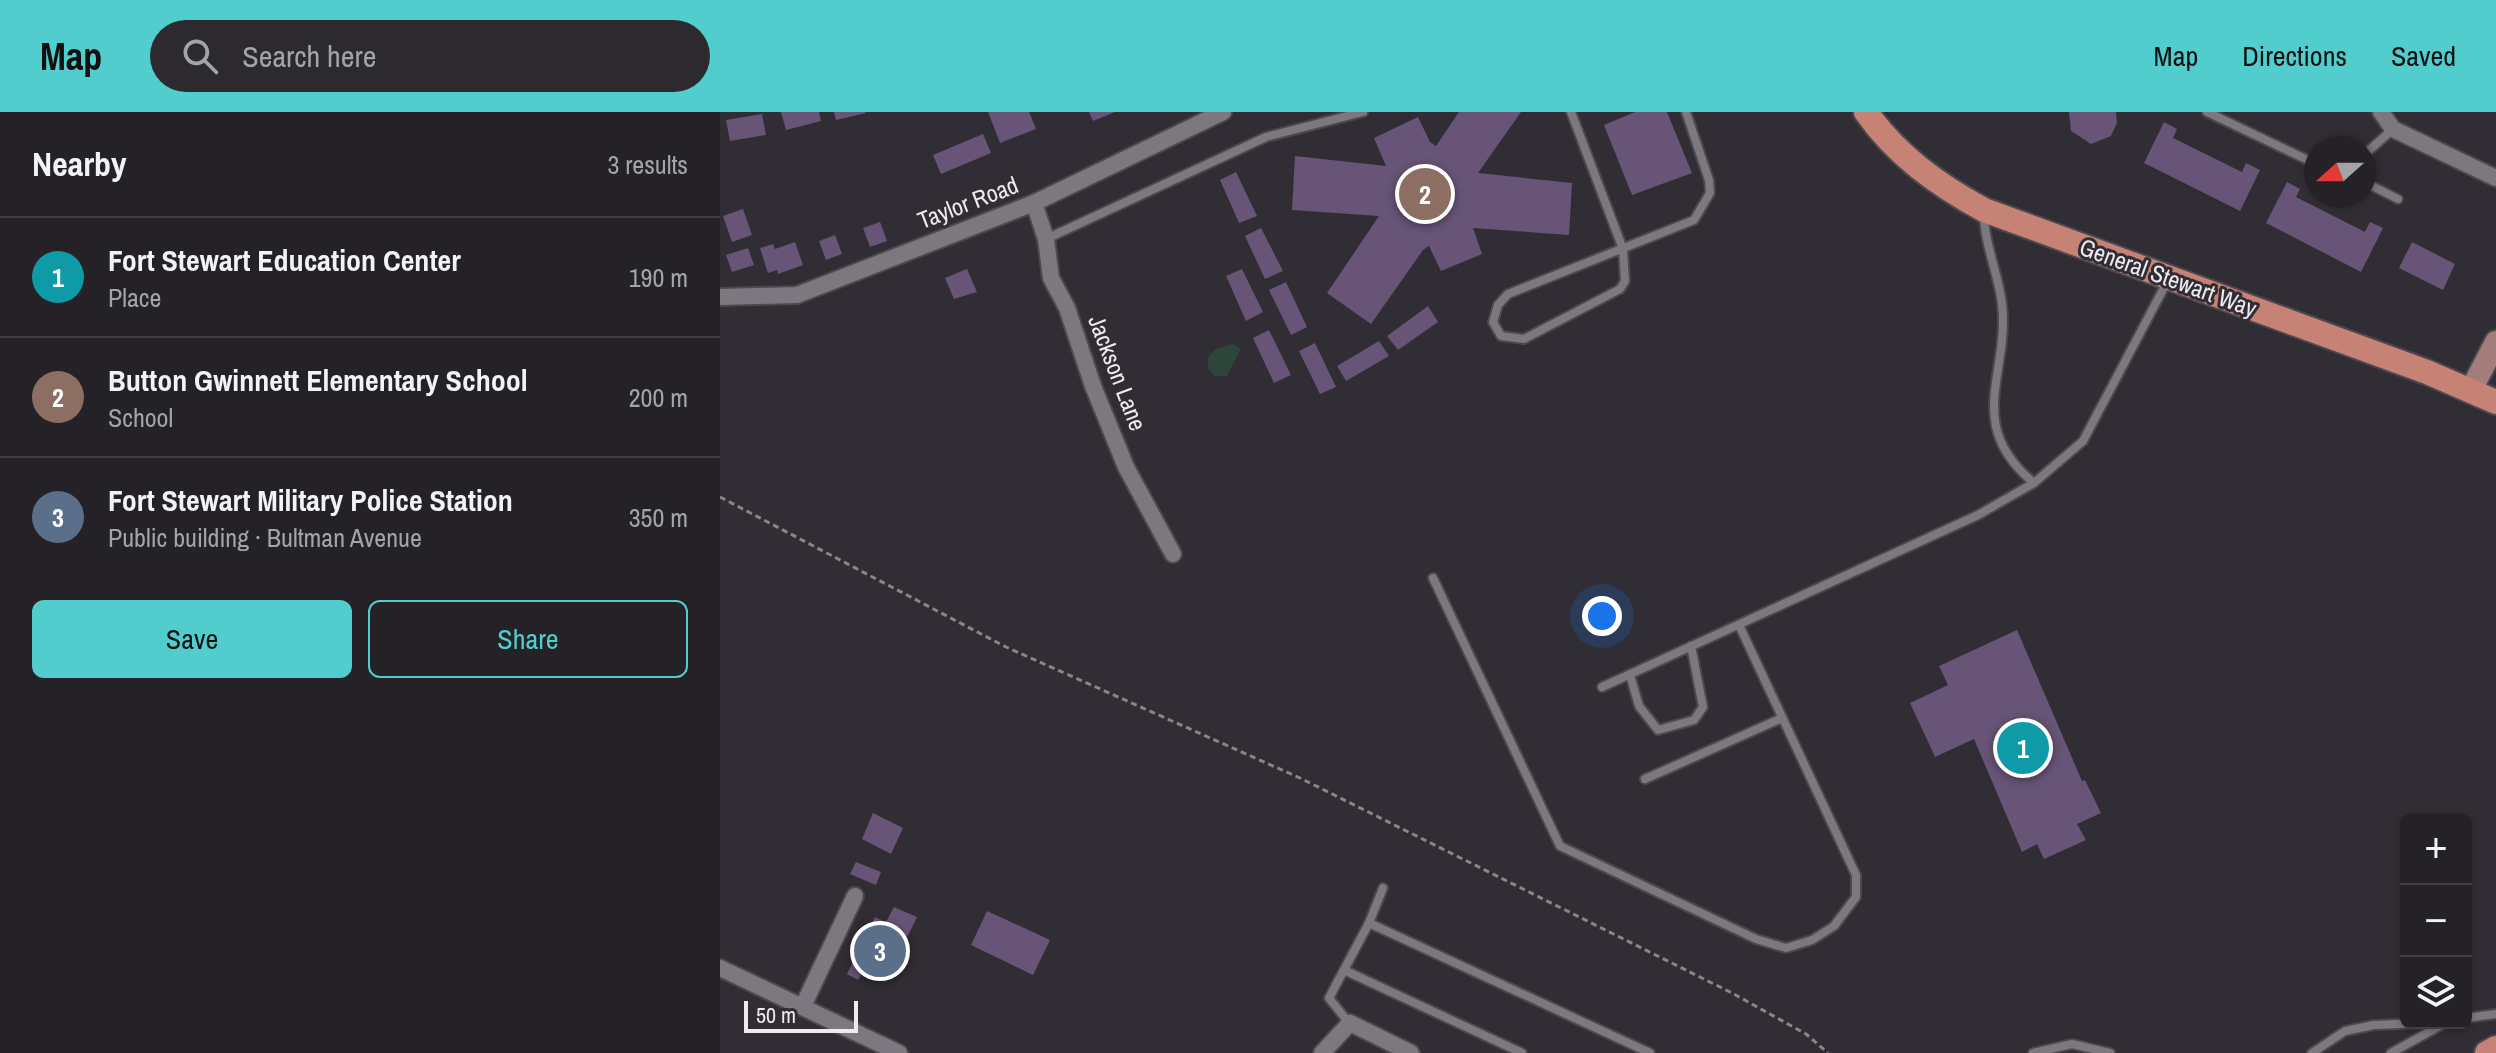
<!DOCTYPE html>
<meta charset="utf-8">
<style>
:root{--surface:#252227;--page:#2d2a2f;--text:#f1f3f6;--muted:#a3a4a7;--line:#423f44;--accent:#52cdce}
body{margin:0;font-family:"Archivo Narrow",sans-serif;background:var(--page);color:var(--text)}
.controls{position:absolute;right:24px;bottom:24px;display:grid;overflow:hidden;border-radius:12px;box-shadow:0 2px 6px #0004}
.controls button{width:72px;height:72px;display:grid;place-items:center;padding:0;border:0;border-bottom:2px solid var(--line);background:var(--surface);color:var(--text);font:40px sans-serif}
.compass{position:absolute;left:1584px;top:24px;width:72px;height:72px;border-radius:50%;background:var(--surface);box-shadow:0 2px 6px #0004;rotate:249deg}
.scale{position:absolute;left:24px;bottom:20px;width:114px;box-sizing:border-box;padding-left:8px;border:4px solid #edebef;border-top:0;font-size:22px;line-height:28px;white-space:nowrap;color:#edebef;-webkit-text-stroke:6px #312d34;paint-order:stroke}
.you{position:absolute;left:882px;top:504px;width:28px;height:28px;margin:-20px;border:6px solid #fff;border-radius:50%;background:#1a73e8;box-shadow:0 0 0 12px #1a73e833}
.badge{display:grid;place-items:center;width:52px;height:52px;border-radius:50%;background:var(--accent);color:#fff;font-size:26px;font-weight:700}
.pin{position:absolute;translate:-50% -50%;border:4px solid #fff;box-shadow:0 2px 8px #0006}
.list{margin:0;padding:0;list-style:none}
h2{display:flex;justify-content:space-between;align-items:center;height:104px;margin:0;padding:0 32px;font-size:34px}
h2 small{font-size:26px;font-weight:400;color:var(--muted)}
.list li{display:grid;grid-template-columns:52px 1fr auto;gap:24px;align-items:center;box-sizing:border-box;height:120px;padding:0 32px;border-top:2px solid var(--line)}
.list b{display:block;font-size:30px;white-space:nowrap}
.list p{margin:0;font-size:26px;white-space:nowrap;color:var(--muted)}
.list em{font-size:26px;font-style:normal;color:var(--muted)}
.actions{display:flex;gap:16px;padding:24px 32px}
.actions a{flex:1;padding:18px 0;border:2px solid var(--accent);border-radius:12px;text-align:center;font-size:28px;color:var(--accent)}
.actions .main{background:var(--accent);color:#111}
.icon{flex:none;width:44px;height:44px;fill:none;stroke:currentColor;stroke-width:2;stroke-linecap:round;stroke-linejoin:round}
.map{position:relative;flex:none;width:1776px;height:941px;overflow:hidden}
header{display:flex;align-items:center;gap:48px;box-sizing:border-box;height:112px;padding:0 40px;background:var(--accent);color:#111}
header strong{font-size:38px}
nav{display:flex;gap:44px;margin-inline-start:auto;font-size:28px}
.search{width:560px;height:72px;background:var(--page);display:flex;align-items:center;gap:20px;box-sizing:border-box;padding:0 28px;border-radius:44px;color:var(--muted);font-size:30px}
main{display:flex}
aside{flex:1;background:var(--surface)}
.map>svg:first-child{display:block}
</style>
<header>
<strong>Map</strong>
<div class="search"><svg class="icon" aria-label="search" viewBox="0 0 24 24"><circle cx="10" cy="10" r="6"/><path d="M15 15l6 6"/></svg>Search here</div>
<nav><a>Map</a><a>Directions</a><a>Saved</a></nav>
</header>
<main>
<aside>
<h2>Nearby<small>3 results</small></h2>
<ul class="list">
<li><span class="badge" style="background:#0f9aa8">1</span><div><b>Fort Stewart Education Center</b><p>Place</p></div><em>190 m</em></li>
<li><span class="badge" style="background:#8d6e63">2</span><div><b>Button Gwinnett Elementary School</b><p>School</p></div><em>200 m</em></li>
<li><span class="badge" style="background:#5c6f8a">3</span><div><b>Fort Stewart Military Police Station</b><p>Public building · Bultman Avenue</p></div><em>350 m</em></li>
</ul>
<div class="actions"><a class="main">Save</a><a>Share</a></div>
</aside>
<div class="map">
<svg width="1776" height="941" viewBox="0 0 1776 941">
<rect width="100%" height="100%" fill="#312d34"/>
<path fill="#2d453a" d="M 513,232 L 521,237 L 507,264 L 494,264 L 488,256 C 485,239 499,235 513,232 Z"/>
<g fill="#675476">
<polygon points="61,0 99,0 101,9 66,18"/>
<polygon points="114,0 145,0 146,1 116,8"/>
<polygon points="268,0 309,0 316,17 280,31"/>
<polygon points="369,0 395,0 373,9"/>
<polygon points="739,0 801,0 758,61 852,71 849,123 753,116 762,142 721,159 709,134 703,138 651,212 607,181 659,104 572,98 575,44 666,54 654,26 698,5 710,30 716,34"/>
<polygon points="915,0 947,0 972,61 912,83 884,13"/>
<polygon points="1349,0 1396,0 1397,11 1391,24 1371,32 1351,19"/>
<polygon points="42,2 46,23 10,29 6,8"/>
<polygon points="1444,10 1457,17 1453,26 1522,60 1526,51 1540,58 1520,99 1424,51"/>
<polygon points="263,22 271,41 221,62 213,43"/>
<polygon points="516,60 537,104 519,111 500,68"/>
<polygon points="1567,70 1580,77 1576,85 1645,120 1650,110 1663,116 1641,160 1546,111"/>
<polygon points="23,97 32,123 12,130 3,104"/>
<polygon points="160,110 167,129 150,135 143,116"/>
<polygon points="541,116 563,159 545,167 525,124"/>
<polygon points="115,123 122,142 106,148 99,129"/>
<polygon points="75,130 83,153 58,162 57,158 48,161 40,136 53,132 55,137"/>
<polygon points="1692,130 1735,152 1723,178 1679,156"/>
<polygon points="28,136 34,153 12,160 6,143"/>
<polygon points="247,157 257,180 234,187 225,166"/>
<polygon points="522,157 543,200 526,209 506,164"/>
<polygon points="566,170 587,215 571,223 549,178"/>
<polygon points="708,194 718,210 678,238 667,224"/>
<polygon points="549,218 571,263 554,271 533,226"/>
<polygon points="659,229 669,244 626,269 617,254"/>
<polygon points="595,231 616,275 600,282 579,239"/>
<polygon points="1297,518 1362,669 1365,668 1381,701 1357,712 1366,728 1324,747 1317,732 1302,740 1254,627 1215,645 1190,591 1228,573 1219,554"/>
<polygon points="153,701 183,716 171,742 142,727"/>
<polygon points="136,750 161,760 156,773 130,762"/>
<polygon points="174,795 197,805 165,870 143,860 138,868 127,862 155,805 166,810"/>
<polygon points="267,799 330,828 313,863 251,833"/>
</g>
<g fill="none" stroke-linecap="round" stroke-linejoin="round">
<g stroke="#4c484e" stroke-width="12">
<g id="lane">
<polyline points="851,0 903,137 905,169 900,177 804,227 781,224 773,210 778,193 788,182 974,108 990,81 989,68 966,0"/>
<polyline points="1487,0 1596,52"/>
<polyline points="1644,43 1673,17"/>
<polyline points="1644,70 1678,87"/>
<path d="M 1264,100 C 1264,132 1278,160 1282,192 C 1290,262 1243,312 1314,371"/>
<polyline points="326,127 546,25 643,0"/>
<polyline points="713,466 840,734 1036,827 1066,836 1092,828 1114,814 1136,785 1136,763 1019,513"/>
<polyline points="910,563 919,594 938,618 974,608 983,595 971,534"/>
<polyline points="882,575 1258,403 1314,371 1363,329 1447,170"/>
<polyline points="925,667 1062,606"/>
<polyline points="649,811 930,941"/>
<polyline points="624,858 802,941"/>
<polyline points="1746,906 1776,902"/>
<polyline points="629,911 609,886 649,811 663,776"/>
<polyline points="1313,941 1352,932 1390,941"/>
<polyline points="1592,941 1625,919 1654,913 1706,911"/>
<polyline points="1671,941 1725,911"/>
</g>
</g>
<g stroke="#4c484e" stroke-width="20">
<g id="street">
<polyline points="1661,0 1673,17 1776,66"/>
<polyline points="314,91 326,127 331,166 347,196 373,274 406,355 453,442"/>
<polyline points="0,185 77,183 314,91 503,0"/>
<polyline points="0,856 179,941"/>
<polyline points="83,894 135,784"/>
<polyline points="602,941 630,911 691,941"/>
</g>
</g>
<g stroke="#4c484e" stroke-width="26">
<polyline id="secondary" points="1751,278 1776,230"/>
</g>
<g stroke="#4c484e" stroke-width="28">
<g id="primary">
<path d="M 1146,0 C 1176,43 1218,73 1264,98 L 1707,260 L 1776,290"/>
<polyline points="1767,941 1776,936"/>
</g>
</g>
<polyline stroke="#88858b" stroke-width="3" stroke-dasharray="6 4" stroke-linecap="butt" points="0,385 286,535 580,666 1012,881 1086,922 1108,941"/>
<use href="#lane" stroke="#7c7880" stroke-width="8"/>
<use href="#street" stroke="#7c7880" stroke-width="16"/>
<use href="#secondary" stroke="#a27d7b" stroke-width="22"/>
<use href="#primary" stroke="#c78276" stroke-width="24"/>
</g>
<g text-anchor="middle" stroke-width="6" stroke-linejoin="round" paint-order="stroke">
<g font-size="24" fill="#edebef" stroke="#312d34">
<text transform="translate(248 91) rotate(-21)" y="8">Taylor Road</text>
<text transform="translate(1448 166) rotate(20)" y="8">General Stewart Way</text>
<text transform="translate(397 261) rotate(69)" y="8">Jackson Lane</text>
</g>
</g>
</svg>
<div class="controls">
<button>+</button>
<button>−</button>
<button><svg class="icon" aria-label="layers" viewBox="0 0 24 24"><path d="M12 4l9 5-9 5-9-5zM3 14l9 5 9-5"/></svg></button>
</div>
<svg class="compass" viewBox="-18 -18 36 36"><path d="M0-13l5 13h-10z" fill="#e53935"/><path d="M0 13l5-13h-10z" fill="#a3a4a7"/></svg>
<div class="scale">50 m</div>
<div class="you"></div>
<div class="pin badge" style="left:1303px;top:636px;background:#0f9aa8">1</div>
<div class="pin badge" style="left:705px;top:82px;background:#8d6e63">2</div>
<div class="pin badge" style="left:160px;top:839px;background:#5c6f8a">3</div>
</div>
</main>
